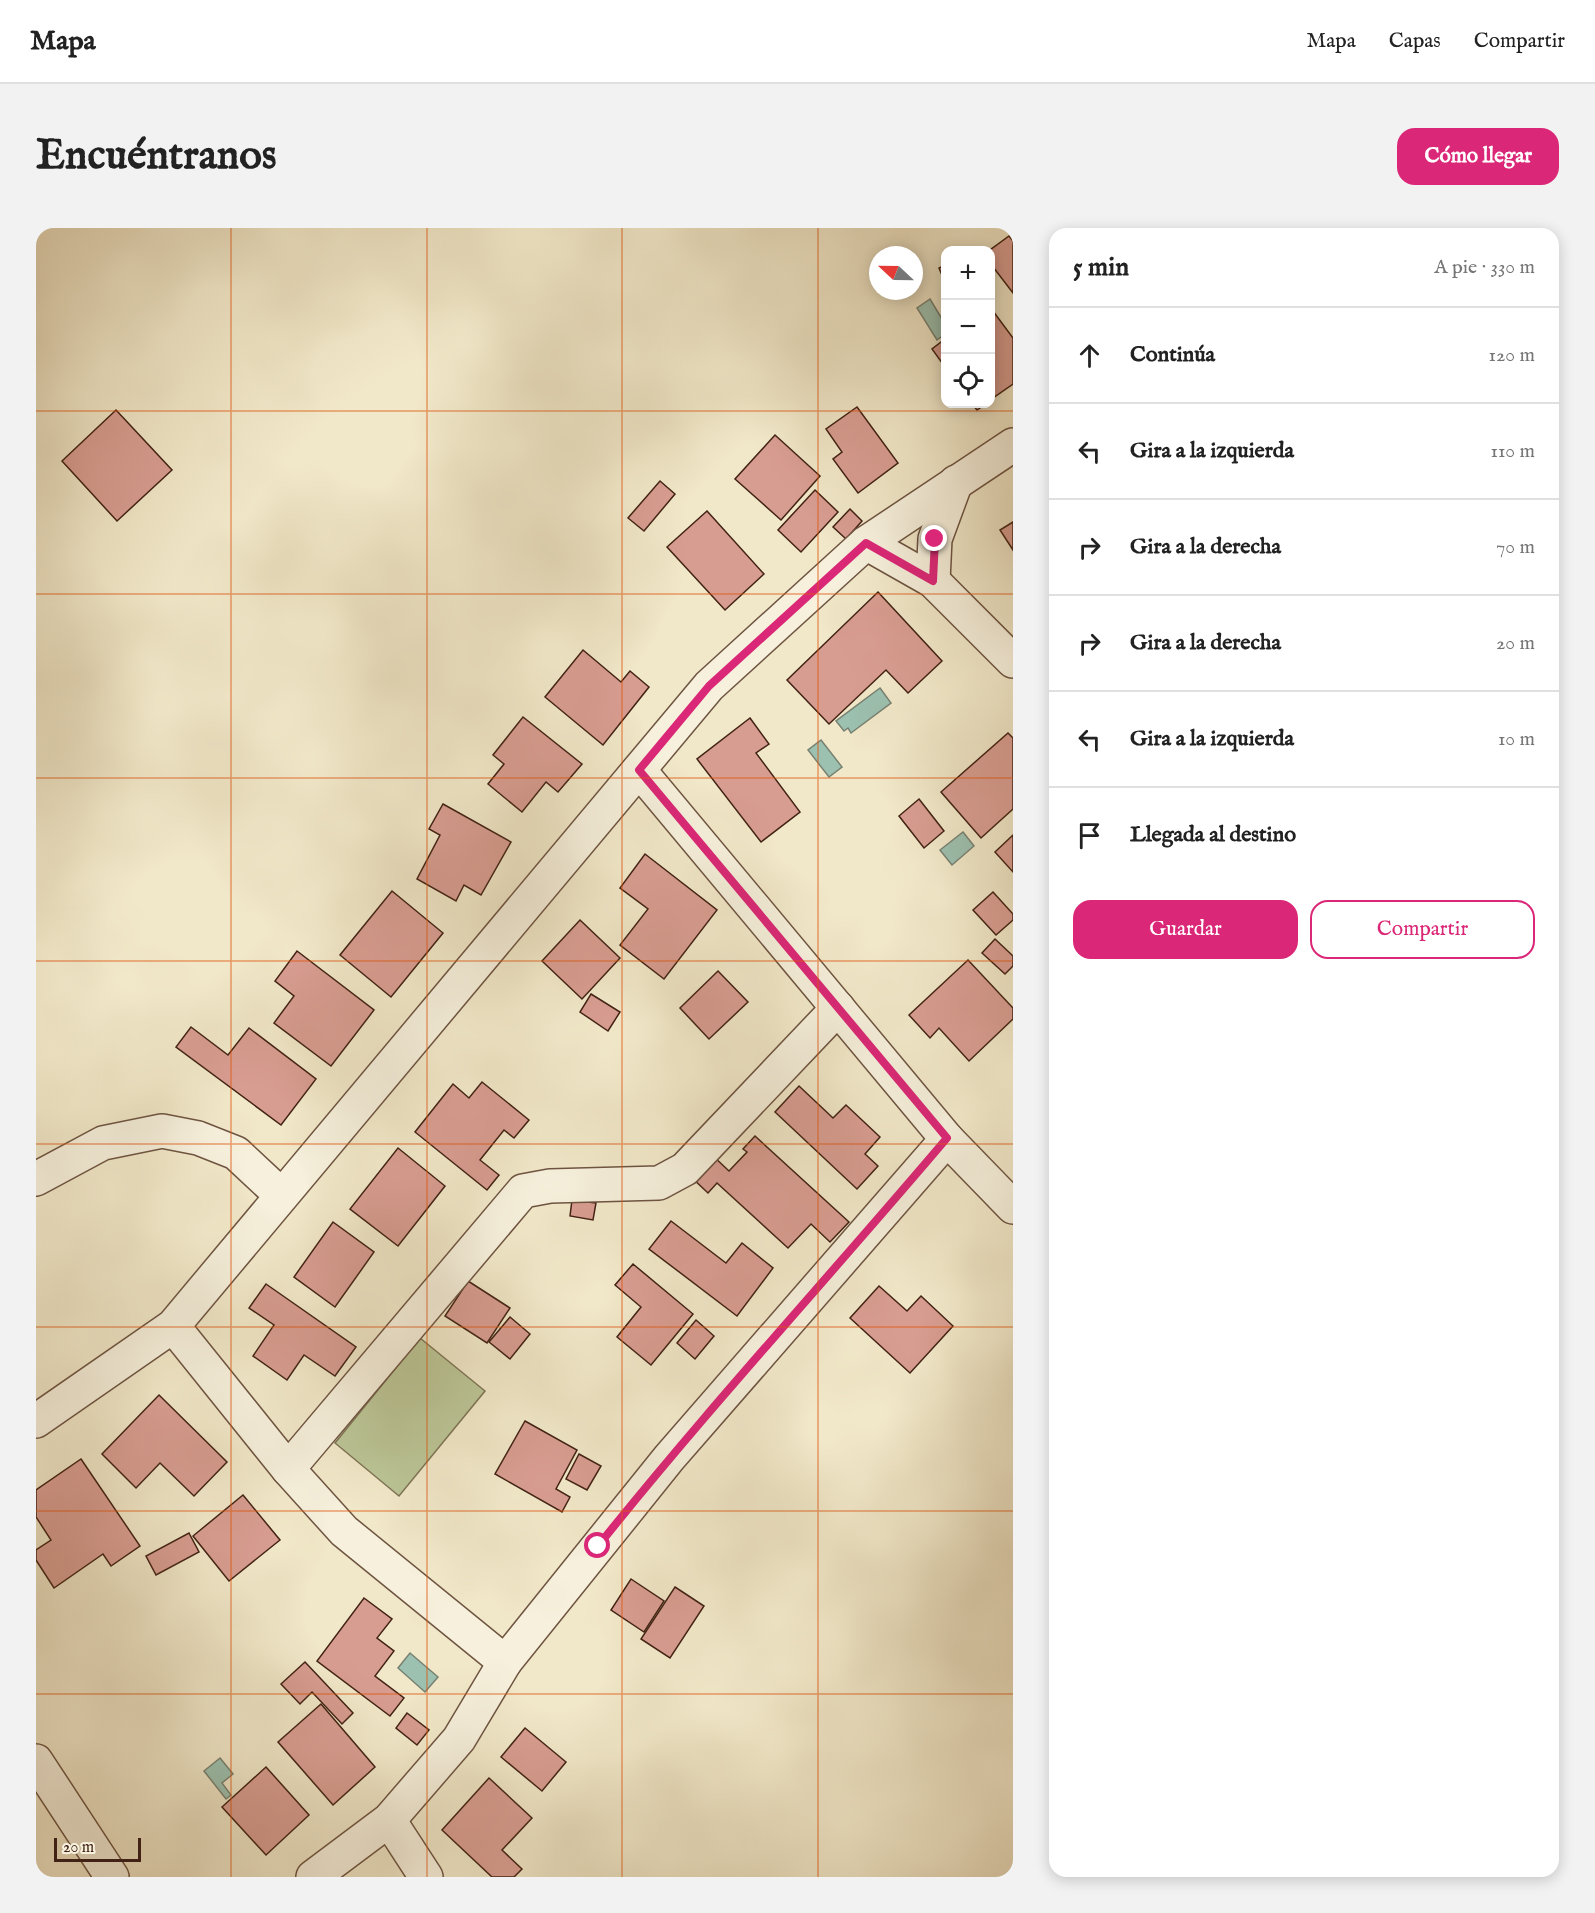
<!DOCTYPE html>
<html lang="es">
<meta charset="utf-8">
<style>
:root{--surface:#fff;--page:#f2f2f2;--text:#222;--muted:#767676;--line:#e0e0e0;--accent:#db2777}
body{margin:0;font-family:"IM FELL English",serif;background:var(--page);color:var(--text)}
.controls{position:absolute;right:18px;top:18px;display:grid;overflow:hidden;border-radius:12px;box-shadow:0 3px 15px #0003}
.controls button{width:54px;height:54px;display:grid;place-items:center;padding:0;border:0;border-bottom:2px solid var(--line);background:var(--surface);color:var(--text);font:30px sans-serif}
.compass{position:absolute;left:833px;top:18px;width:54px;height:54px;border-radius:50%;background:var(--surface);box-shadow:0 3px 15px #0003;rotate:292deg}
.scale{position:absolute;left:18px;bottom:15px;width:87px;box-sizing:border-box;padding-left:6px;border:3px solid #422214;border-top:0;font-size:16px;line-height:21px;white-space:nowrap;color:#422214;-webkit-text-stroke:4px #f6f0dc;paint-order:stroke}
.stop{position:absolute;width:18px;height:18px;margin:-14px;border:4px solid #db2777;border-radius:50%;background:#fff}
.stop.end{background:#db2777;border-color:#fff;box-shadow:0 2px 6px #0008}
.list{margin:0;padding:0;list-style:none}
h2{display:flex;justify-content:space-between;align-items:center;height:78px;margin:0;padding:0 24px;font-size:26px}
h2 small{font-size:20px;font-weight:400;color:var(--muted)}
.list li{display:grid;grid-template-columns:39px 1fr auto;gap:18px;align-items:center;box-sizing:border-box;height:96px;padding:0 24px;border-top:2px solid var(--line)}
.list b{display:block;font-size:22px;white-space:nowrap}
.list em{font-size:20px;font-style:normal;color:var(--muted)}
.actions{display:flex;gap:12px;padding:18px 24px}
.actions a{flex:1;padding:14px 0;border:2px solid var(--accent);border-radius:18px;text-align:center;font-size:21px;color:var(--accent)}
.actions .main{background:var(--accent);color:#fff}
.icon{flex:none;width:33px;height:33px;fill:none;stroke:currentColor;stroke-width:2;stroke-linecap:round;stroke-linejoin:round}
.map{position:relative;flex:none;width:977px;height:1649px;overflow:hidden;border-radius:18px}
header{display:flex;align-items:center;gap:36px;box-sizing:border-box;height:84px;padding:0 30px;background:var(--surface);border-bottom:2px solid var(--line)}
header strong{font-size:28px}
nav{display:flex;gap:33px;margin-inline-start:auto;font-size:21px}
.intro{display:flex;align-items:center;justify-content:space-between;box-sizing:border-box;height:144px;padding:0 36px}
h1{margin:0;font-size:42px}
.button{padding:15px 27px;border-radius:18px;background:var(--accent);color:#fff;font-size:21px;font-weight:700}
main{display:flex;gap:36px;padding:0 36px}
aside{flex:1;background:var(--surface);border-radius:18px;box-shadow:0 3px 15px #0003}
.map>svg:first-child{display:block}
</style>
<header>
<strong>Mapa</strong>
<nav><a>Mapa</a><a>Capas</a><a>Compartir</a></nav>
</header>
<div class="intro"><h1>Encuéntranos</h1><a class="button">Cómo llegar</a></div>
<main>
<div class="map">
<svg width="977" height="1649" viewBox="0 0 977 1649">
<rect width="100%" height="100%" fill="#f1e8c9"/>
<filter id="stains"><feTurbulence type="fractalNoise" baseFrequency=".00333" numOctaves="4"/><feColorMatrix values="0 0 0 0 .2 0 0 0 0 .09 0 0 0 0 .02 0 0 0 .5 -.17"/></filter>
<radialGradient id="worn" r=".72"><stop offset=".6" stop-color="#630" stop-opacity="0"/><stop offset="1" stop-color="#630" stop-opacity=".3"/></radialGradient>
<polygon fill="#bbc596" stroke="#7e7455" stroke-width="1.5" points="384,1110 449,1163 363,1268 299,1215"/>
<g fill="#9cc1b0" stroke="#788172" stroke-width="1.5">
<polygon points="894,71 909,96 909,106 901,112 881,80"/>
<polygon points="844,460 855,475 815,505 812,500 808,503 800,493"/>
<polygon points="785,512 806,539 793,549 772,522"/>
<polygon points="927,604 938,618 916,637 904,622"/>
<polygon points="374,1425 402,1449 389,1464 362,1440"/>
<polygon points="184,1530 197,1546 186,1555 195,1567 190,1571 168,1543"/>
</g>
<g fill="#d89d91" stroke="#422214" stroke-width="1.5">
<polygon points="973,8 977,13 977,65 954,35 954,22"/>
<polygon points="909,37 909,54 903,40"/>
<polygon points="954,79 977,110 977,156 954,172"/>
<polygon points="909,111 909,139 896,121"/>
<polygon points="936,176 950,176 941,182"/>
<polygon points="821,179 862,235 822,265 797,231 806,224 790,201"/>
<polygon points="80,182 136,242 81,293 26,233"/>
<polygon points="739,207 784,248 745,292 699,251"/>
<polygon points="624,253 639,266 608,303 592,290"/>
<polygon points="779,262 802,284 765,324 742,302"/>
<polygon points="814,281 826,293 810,311 797,299"/>
<polygon points="671,283 728,346 689,382 631,319"/>
<polygon points="977,294 977,322 964,302"/>
<polygon points="842,364 906,433 872,465 850,442 793,496 751,452"/>
<polygon points="547,422 585,454 594,443 613,459 567,517 509,469"/>
<polygon points="487,489 546,536 522,564 510,554 486,584 452,556 468,536 457,527"/>
<polygon points="714,490 733,516 720,525 764,584 725,614 661,531"/>
<polygon points="972,505 977,510 977,581 945,610 905,564"/>
<polygon points="883,571 908,603 888,620 863,588"/>
<polygon points="407,576 475,614 445,667 428,657 420,673 381,651 404,607 393,601"/>
<polygon points="977,607 977,644 959,624"/>
<polygon points="609,626 681,682 628,751 584,717 612,681 584,660"/>
<polygon points="356,663 407,705 355,769 304,727"/>
<polygon points="957,664 977,686 977,692 960,707 937,682"/>
<polygon points="544,692 584,730 546,771 506,733"/>
<polygon points="959,711 977,728 977,738 969,746 946,725"/>
<polygon points="261,723 338,782 295,838 238,795 258,768 239,753"/>
<polygon points="932,732 977,780 977,791 933,833 903,800 894,810 873,787"/>
<polygon points="682,743 712,774 673,811 644,780"/>
<polygon points="555,766 584,784 572,803 544,784"/>
<polygon points="155,799 192,827 213,800 280,851 245,897 140,819"/>
<polygon points="446,854 493,892 478,910 468,902 444,932 463,947 451,962 379,904 417,856 433,870"/>
<polygon points="763,858 797,890 810,877 844,909 829,926 842,938 821,961 739,884"/>
<polygon points="719,908 813,994 794,1014 775,996 752,1020 681,955 672,965 655,949 676,927 693,943 711,924 707,921"/>
<polygon points="362,920 409,958 362,1018 314,981"/>
<polygon points="536,972 560,975 557,992 534,988"/>
<polygon points="635,993 690,1035 706,1015 737,1040 701,1088 613,1021"/>
<polygon points="297,994 338,1024 299,1079 258,1049"/>
<polygon points="597,1036 657,1086 615,1137 581,1109 605,1079 579,1057"/>
<polygon points="432,1053 474,1080 451,1115 409,1088"/>
<polygon points="230,1056 320,1119 299,1148 268,1127 251,1152 217,1128 238,1097 213,1080"/>
<polygon points="843,1058 871,1083 885,1068 917,1098 874,1145 814,1090"/>
<polygon points="474,1089 494,1106 474,1131 453,1114"/>
<polygon points="660,1092 678,1108 659,1131 641,1115"/>
<polygon points="123,1167 191,1234 158,1268 124,1235 100,1260 66,1226"/>
<polygon points="489,1193 541,1222 520,1261 534,1269 526,1284 459,1246"/>
<polygon points="543,1226 565,1238 551,1262 530,1251"/>
<polygon points="45,1231 104,1318 75,1338 67,1326 18,1360 0,1332 0,1322 15,1312 0,1289 0,1262"/>
<polygon points="207,1267 244,1312 193,1353 157,1308"/>
<polygon points="153,1305 163,1324 120,1347 110,1328"/>
<polygon points="595,1351 628,1373 608,1404 575,1382"/>
<polygon points="639,1359 668,1378 634,1430 605,1411"/>
<polygon points="328,1370 356,1391 341,1410 358,1423 339,1448 368,1470 354,1488 281,1433"/>
<polygon points="269,1434 317,1485 306,1496 276,1464 264,1476 245,1456"/>
<polygon points="285,1476 339,1539 297,1577 242,1514"/>
<polygon points="371,1485 393,1502 381,1517 360,1500"/>
<polygon points="489,1500 530,1534 506,1563 465,1529"/>
<polygon points="230,1539 273,1587 230,1627 186,1579"/>
<polygon points="453,1550 496,1590 466,1622 486,1641 478,1649 456,1649 406,1602"/>
</g>
<g fill="none" stroke-linecap="round" stroke-linejoin="round">
<g stroke="#6e5441" stroke-width="36">
<g id="minor">
<polyline points="830,315 897,353 977,433"/>
<polyline points="897,353 899,311 920,254"/>
<polyline points="603,542 911,911 977,979"/>
<polyline points="0,951 67,915 126,903 162,910 200,925 245,967"/>
<polyline points="137,1098 252,1241 308,1303 469,1434"/>
<polyline points="0,1193 137,1098 673,458 830,315 977,217"/>
<polyline points="252,1241 487,963 514,958 623,955 649,941 802,780"/>
<polyline points="0,1533 76,1649"/>
<polyline points="353,1592 390,1649"/>
<polyline points="277,1649 353,1592 423,1511 469,1434 633,1230 911,911"/>
</g>
</g>
<use href="#minor" stroke="#f6f0dc" stroke-width="33"/>
</g>
<g fill="none" stroke-linecap="round" stroke-linejoin="round">
<path stroke="#db2777" stroke-width="8" d="M 562,1318 C 674,1178 795,1047 911,910 L 603,542 L 673,458 L 830,315 L 897,353 L 899,311"/>
</g>
<path fill="none" stroke="#e0560c" stroke-width="1.5" stroke-opacity="0.55" d="M 195,0 L 195,1649M 391,0 L 391,1649M 586,0 L 586,1649M 782,0 L 782,1649M 0,183 L 977,183M 0,366 L 977,366M 0,550 L 977,550M 0,733 L 977,733M 0,916 L 977,916M 0,1099 L 977,1099M 0,1283 L 977,1283M 0,1466 L 977,1466"/>
<rect width="100%" height="100%" filter="url(#stains)"/>
<rect width="100%" height="100%" fill="url(#worn)"/>
</svg>
<div class="controls">
<button>+</button>
<button>−</button>
<button><svg class="icon" aria-label="locate" viewBox="0 0 24 24"><circle cx="12" cy="12" r="6"/><path d="M12 2v4M12 18v4M2 12h4M18 12h4"/></svg></button>
</div>
<svg class="compass" viewBox="-18 -18 36 36"><path d="M0-13l5 13h-10z" fill="#e53935"/><path d="M0 13l5-13h-10z" fill="#767676"/></svg>
<div class="scale">20 m</div>
<div class="stop" style="left:562px;top:1318px"></div>
<div class="stop end" style="left:899px;top:311px"></div>
</div>
<aside>
<h2>5 min<small>A pie · 330 m</small></h2>
<ul class="list">
<li><svg class="icon" aria-label="ahead" viewBox="0 0 24 24"><path d="M12 20V5M6 11l6-6 6 6"/></svg><div><b>Continúa</b></div><em>120 m</em></li>
<li><svg class="icon" aria-label="left" viewBox="0 0 24 24"><path d="M17 20v-9H6M10 6l-5 5 5 5"/></svg><div><b>Gira a la izquierda</b></div><em>110 m</em></li>
<li><svg class="icon" aria-label="right" viewBox="0 0 24 24"><path d="M7 20v-9h11M14 6l5 5-5 5"/></svg><div><b>Gira a la derecha</b></div><em>70 m</em></li>
<li><svg class="icon" aria-label="right" viewBox="0 0 24 24"><path d="M7 20v-9h11M14 6l5 5-5 5"/></svg><div><b>Gira a la derecha</b></div><em>20 m</em></li>
<li><svg class="icon" aria-label="left" viewBox="0 0 24 24"><path d="M17 20v-9H6M10 6l-5 5 5 5"/></svg><div><b>Gira a la izquierda</b></div><em>10 m</em></li>
<li><svg class="icon" aria-label="arrive" viewBox="0 0 24 24"><path d="M6 21V4h12l-3 4 3 4H6"/></svg><div><b>Llegada al destino</b></div></li>
</ul>
<div class="actions"><a class="main">Guardar</a><a>Compartir</a></div>
</aside>
</main>
